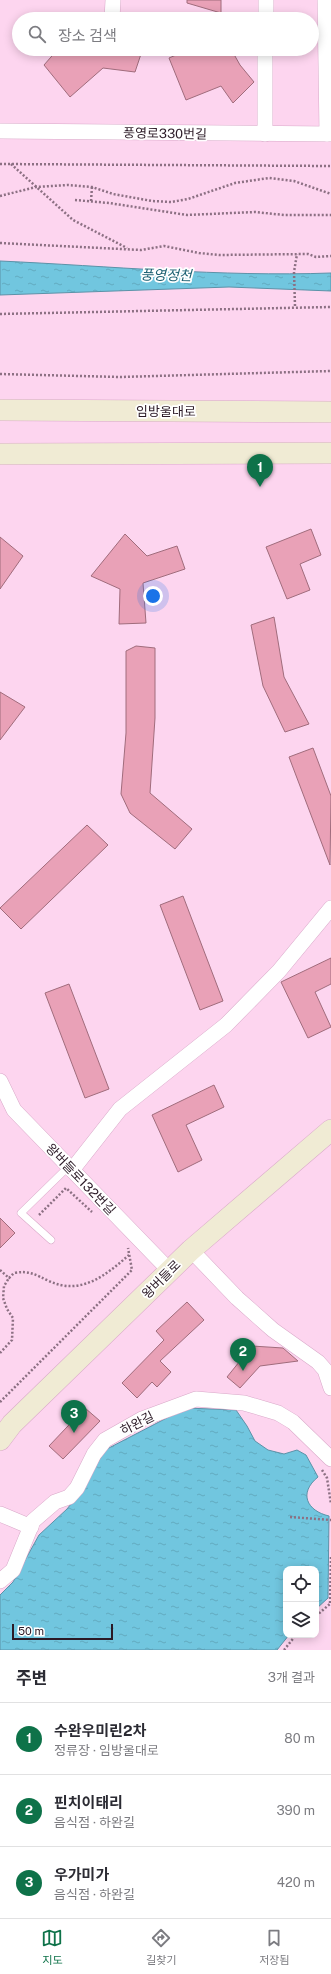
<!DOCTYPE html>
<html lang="ko">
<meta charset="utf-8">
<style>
:root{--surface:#fff;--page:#f2f2f3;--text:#2b2b33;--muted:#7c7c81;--line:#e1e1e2;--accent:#0e7249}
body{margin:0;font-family:"Public Sans","Noto Sans KR",sans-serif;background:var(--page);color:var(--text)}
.controls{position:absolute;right:12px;bottom:12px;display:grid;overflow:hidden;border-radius:8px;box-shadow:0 2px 10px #0003}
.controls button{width:36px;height:36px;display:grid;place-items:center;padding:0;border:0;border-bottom:1px solid var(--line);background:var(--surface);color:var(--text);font:20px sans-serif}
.scale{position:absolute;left:12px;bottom:10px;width:101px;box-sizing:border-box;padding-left:4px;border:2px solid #2b1a26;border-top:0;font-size:11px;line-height:14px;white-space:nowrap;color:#2b1a26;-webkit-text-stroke:3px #fff;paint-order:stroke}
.you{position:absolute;left:153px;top:596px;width:14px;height:14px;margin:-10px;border:3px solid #fff;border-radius:50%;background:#1a73e8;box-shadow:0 0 0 6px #1a73e833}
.badge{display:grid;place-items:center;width:26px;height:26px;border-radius:50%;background:var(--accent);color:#fff;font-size:13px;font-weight:700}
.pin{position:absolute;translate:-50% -33px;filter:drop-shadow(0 1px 2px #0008)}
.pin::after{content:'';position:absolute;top:21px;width:14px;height:12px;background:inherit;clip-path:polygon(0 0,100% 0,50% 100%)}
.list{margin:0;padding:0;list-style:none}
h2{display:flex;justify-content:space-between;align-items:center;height:52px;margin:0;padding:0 16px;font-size:17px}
h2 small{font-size:13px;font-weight:400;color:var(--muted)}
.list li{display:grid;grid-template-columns:26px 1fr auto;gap:12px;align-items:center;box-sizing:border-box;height:72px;padding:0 16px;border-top:1px solid var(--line)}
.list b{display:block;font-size:15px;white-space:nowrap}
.list p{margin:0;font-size:13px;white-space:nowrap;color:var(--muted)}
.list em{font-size:13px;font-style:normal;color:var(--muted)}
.icon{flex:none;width:22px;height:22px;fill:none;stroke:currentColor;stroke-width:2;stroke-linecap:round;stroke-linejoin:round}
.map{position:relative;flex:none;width:331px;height:1650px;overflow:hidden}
.search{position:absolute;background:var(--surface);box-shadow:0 2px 10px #0003;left:12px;right:12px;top:12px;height:44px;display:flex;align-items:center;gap:10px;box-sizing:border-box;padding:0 14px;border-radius:22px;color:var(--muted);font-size:15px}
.sheet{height:268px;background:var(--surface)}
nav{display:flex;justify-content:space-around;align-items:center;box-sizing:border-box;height:56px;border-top:1px solid var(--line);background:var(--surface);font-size:11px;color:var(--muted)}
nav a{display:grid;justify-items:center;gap:2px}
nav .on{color:var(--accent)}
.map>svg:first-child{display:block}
</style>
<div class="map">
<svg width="331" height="1650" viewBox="0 0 331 1650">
<defs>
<pattern id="water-ripples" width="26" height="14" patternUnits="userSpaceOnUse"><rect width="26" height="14" fill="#71c6df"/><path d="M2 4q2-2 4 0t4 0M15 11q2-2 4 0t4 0" fill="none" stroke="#62aabf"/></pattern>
</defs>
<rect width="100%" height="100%" fill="#fdd5ef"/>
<g fill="url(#water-ripples)" stroke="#5c92a8">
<path d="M 0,261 C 110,266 220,277 331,273 L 331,291 L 229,287 L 0,295 Z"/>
<path d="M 186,1408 L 236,1410 L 247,1426 L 255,1441 L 268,1450 L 284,1454 L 297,1450 L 306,1455 L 318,1477 C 298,1493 307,1511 329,1516 L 328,1598 L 316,1609 L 316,1569 L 286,1569 L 286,1635 L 289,1635 L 277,1650 L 0,1650 L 0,1595 L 13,1582 L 39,1535 L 67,1509 L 82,1490 L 105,1450 Z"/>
</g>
<g fill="#e9a1b7" stroke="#a06c7c">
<polygon points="187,0 221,0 221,13 187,3"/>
<polygon points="58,49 103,49 141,54 135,72 103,68 70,97 44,65"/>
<polygon points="190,49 231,49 240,65 254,82 233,103 221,86 186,100 169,58"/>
<polygon points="311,529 321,555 300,564 310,590 287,599 266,547"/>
<polygon points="125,534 147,556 177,546 185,569 143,583 146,623 119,624 120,589 91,576"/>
<polygon points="0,537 23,556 0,589"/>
<polygon points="274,617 284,677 309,724 285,732 263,686 251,625"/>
<polygon points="136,646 155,648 155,718 150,793 192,829 175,849 130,813 121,794 126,733 126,651"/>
<polygon points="0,692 25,707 0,740"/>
<polygon points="313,748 331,796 330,865 289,757"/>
<polygon points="87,825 108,845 21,929 0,908"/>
<polygon points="183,896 223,1001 200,1010 160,905"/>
<polygon points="331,958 331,984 315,992 331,1027 308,1038 281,982"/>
<polygon points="69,984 109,1089 85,1098 45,993"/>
<polygon points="214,1085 224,1107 186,1125 202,1160 178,1172 152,1115"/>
<polygon points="0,1218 15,1233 0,1248"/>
<polygon points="187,1302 204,1320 160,1361 171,1372 157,1387 152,1382 137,1398 122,1383 164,1340 156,1331"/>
<polygon points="252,1346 283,1348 298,1361 260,1366 240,1388 227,1377"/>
<polygon points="85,1408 100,1421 63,1459 49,1446"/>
</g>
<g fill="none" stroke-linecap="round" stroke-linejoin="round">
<g stroke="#d9a9c9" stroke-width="8">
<polyline id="lane" points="51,1240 21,1213 64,1171 72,1170"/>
</g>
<g stroke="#d9a9c9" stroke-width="16">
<g id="street">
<polyline points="325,0 327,134"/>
<polyline points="112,19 113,0"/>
<polyline points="266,19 266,0"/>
<polyline points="0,131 331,134"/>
<polyline points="265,134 265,49"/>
<polyline points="0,1081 14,1110 170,1271"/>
<polyline points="72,1170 120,1109 226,1025 279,971 331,908"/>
<polyline points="191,1250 237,1298 273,1330 318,1362 325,1370 331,1388"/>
<polyline points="0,1514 31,1527"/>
<polyline points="0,1581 13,1570 33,1521 55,1502 69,1497 77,1488 94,1454 105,1440 142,1419 196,1399 244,1403 278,1413 293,1422 331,1459"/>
</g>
</g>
<g stroke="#d9a9c9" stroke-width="22">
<g id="secondary">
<polyline points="0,410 331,412"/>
<polyline points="0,454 331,453"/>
<polyline points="0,1440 12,1424 191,1250 331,1130"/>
</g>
</g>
<g stroke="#8c7083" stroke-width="2.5" stroke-dasharray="2 2" stroke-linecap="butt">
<polyline points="0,164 331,166"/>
<polyline points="11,164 73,220 127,248"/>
<polyline points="0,196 36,187 68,185 92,187 113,194 152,201 171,202 188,199 235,183 269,178 294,181 331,194"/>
<polyline points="75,200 109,203 187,215 255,212 284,215 331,215"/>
<polyline points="91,201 92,187"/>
<polyline points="0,243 141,250 164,246 199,253 219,255 308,254 316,257 331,256"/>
<polyline points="295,306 294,272 297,254"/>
<polyline points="0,314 331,307"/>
<polyline points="0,374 120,377 331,371"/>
<polyline points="39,1215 66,1188 92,1212"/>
<path d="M 0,1270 L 9,1278 L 14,1273 C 29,1270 36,1275 49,1281 C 81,1296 106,1275 129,1255"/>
<polyline points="0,1353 12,1340 13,1318 7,1309 3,1298 4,1286 9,1278"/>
<polyline points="0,1402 132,1270 128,1248"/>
<polyline points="322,1470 327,1478 331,1504"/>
<polyline points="290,1517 331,1520"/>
<polyline points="330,1603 331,1555"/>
<polyline points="316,1616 331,1603"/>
<polyline points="284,1650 296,1635"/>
</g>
<use href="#lane" stroke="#fff" stroke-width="7"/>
<use href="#street" stroke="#fff" stroke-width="15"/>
<use href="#secondary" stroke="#f0ebd4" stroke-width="21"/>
</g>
<g text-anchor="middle" stroke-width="3.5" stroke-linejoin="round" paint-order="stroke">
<g font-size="13" fill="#2b1a26" stroke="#fff">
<text transform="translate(165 133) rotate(1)" y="5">풍영로330번길</text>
<text x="166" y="416">임방울대로</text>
<text transform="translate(81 1179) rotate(46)" y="5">왕버들로132번길</text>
<text transform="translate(161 1279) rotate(-45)" y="5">왕버들로</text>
<text transform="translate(137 1423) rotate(-27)" y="5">하완길</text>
</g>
<g font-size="14" font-style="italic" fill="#1a5f71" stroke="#fff">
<text transform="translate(166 275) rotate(1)" y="5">풍영정천</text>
</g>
</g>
</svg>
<div class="controls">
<button><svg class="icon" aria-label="locate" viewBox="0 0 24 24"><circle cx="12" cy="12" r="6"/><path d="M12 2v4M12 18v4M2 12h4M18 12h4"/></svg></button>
<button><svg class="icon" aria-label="layers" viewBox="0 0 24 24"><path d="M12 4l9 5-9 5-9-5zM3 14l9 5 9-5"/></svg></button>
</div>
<div class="scale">50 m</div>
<div class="you"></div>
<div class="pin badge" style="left:260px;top:487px">1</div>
<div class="pin badge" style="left:243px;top:1371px">2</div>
<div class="pin badge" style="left:74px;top:1433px">3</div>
<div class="search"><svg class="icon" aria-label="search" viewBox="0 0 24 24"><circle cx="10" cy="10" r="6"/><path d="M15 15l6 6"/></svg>장소 검색</div>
</div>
<section class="sheet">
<h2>주변<small>3개 결과</small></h2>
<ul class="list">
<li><span class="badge">1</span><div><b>수완우미린2차</b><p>정류장 · 임방울대로</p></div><em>80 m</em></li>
<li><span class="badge">2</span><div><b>핀치이태리</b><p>음식점 · 하완길</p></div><em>390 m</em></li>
<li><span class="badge">3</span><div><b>우가미가</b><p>음식점 · 하완길</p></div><em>420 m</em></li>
</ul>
</section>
<nav>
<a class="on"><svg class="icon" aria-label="map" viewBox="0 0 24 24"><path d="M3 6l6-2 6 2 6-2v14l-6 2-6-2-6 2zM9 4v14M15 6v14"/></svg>지도</a>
<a><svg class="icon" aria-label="directions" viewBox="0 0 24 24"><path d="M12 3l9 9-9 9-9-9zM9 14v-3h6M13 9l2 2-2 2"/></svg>길찾기</a>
<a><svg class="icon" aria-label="saved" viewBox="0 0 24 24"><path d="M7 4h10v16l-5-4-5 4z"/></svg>저장됨</a>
</nav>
